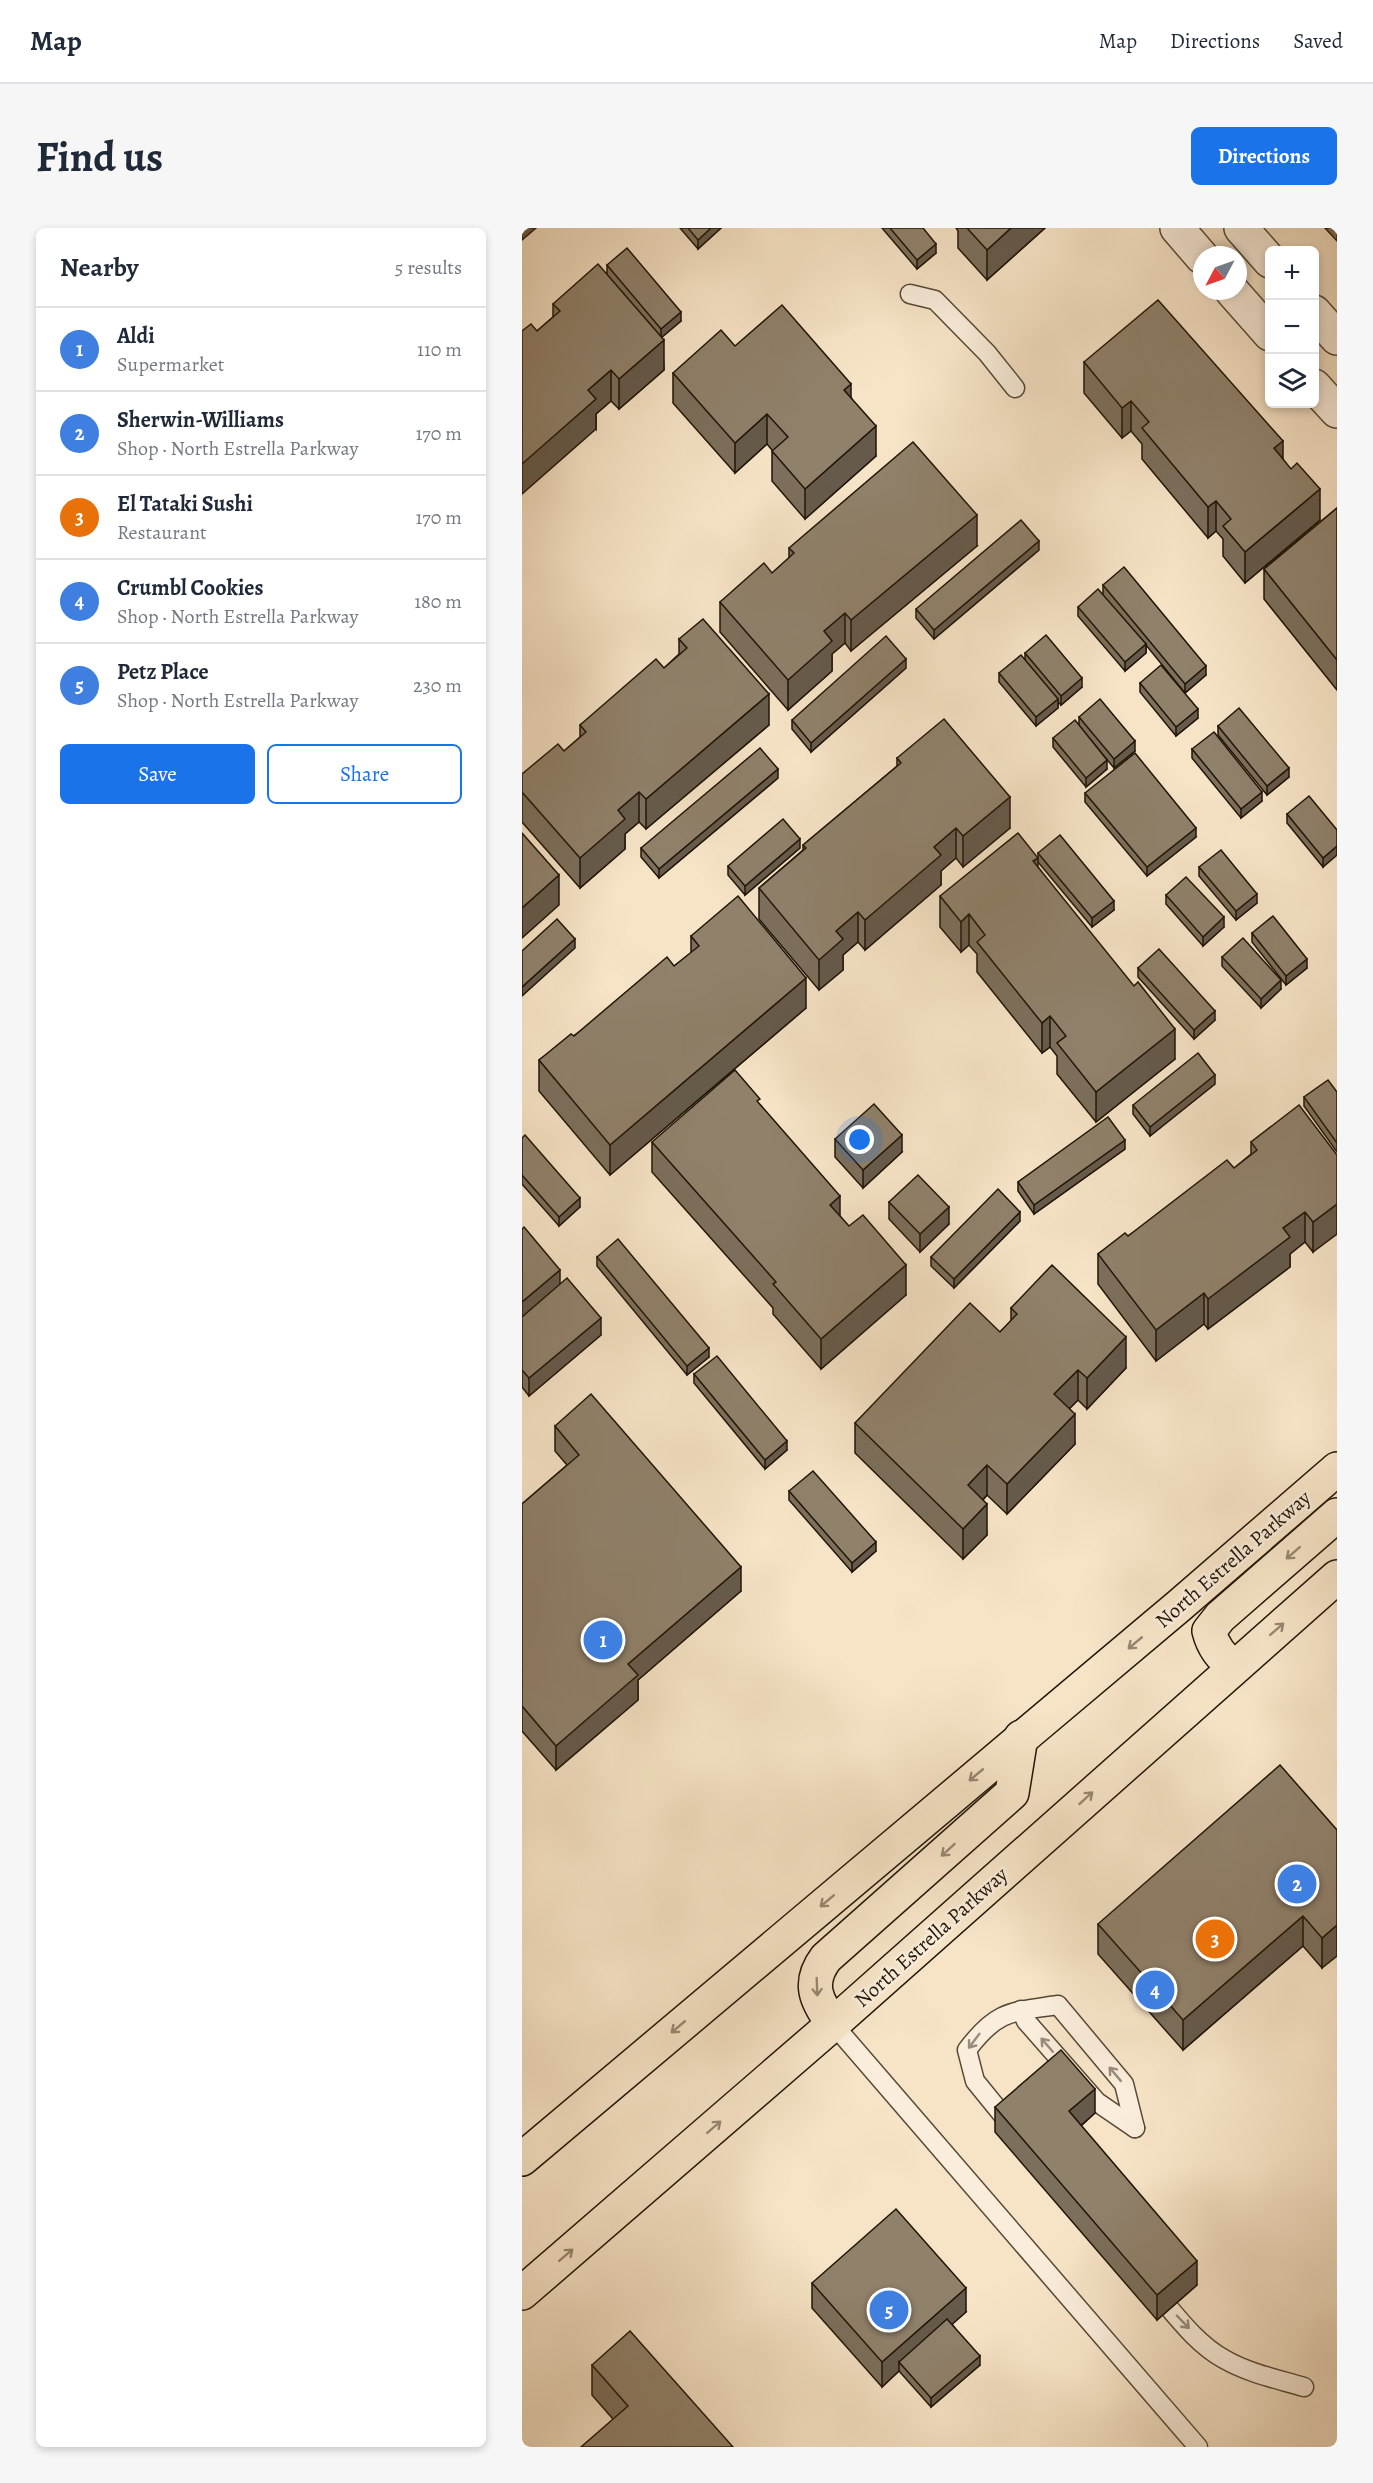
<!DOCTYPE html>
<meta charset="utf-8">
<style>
:root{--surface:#fff;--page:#f6f6f7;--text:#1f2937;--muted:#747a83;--line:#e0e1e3;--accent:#1a73e8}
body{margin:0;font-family:Alegreya,serif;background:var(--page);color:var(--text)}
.controls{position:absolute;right:18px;top:18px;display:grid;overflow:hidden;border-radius:9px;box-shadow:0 3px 9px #0003}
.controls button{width:54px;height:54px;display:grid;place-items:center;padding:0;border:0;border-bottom:2px solid var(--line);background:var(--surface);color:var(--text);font:30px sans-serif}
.compass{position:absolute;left:671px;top:18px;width:54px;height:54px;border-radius:50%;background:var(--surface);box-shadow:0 3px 9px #0003;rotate:229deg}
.you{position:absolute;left:338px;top:912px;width:21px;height:21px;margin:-15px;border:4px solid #fff;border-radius:50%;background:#1a73e8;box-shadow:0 0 0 9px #1a73e833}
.badge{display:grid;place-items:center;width:39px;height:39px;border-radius:50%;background:var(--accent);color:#fff;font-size:20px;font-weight:700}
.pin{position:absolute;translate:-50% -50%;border:3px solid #fff;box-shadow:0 2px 6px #0006}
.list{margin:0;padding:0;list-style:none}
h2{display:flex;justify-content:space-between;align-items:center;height:78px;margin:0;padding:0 24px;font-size:26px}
h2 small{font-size:20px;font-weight:400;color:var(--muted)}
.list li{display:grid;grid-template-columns:39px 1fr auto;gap:18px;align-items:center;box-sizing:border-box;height:84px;padding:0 24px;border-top:2px solid var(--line)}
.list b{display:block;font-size:22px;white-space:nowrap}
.list p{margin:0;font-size:20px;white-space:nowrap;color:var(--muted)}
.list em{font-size:20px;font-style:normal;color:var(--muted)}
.actions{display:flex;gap:12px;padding:18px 24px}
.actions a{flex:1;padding:14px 0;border:2px solid var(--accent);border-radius:9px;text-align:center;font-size:21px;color:var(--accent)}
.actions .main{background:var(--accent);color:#fff}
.icon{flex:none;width:33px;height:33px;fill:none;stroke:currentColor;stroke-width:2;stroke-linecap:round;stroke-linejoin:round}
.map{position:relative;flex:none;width:815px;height:2219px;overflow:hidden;border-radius:9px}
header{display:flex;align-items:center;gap:36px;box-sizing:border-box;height:84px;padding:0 30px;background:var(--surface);border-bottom:2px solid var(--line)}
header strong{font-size:28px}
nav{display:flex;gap:33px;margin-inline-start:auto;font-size:21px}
.intro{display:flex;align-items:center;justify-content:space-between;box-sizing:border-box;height:144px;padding:0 36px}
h1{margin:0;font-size:42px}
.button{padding:15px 27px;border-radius:9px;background:var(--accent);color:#fff;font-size:21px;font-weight:700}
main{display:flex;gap:36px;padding:0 36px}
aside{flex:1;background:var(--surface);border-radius:9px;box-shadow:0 3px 9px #0003}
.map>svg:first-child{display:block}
</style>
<header>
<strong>Map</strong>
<nav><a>Map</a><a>Directions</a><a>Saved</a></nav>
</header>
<div class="intro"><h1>Find us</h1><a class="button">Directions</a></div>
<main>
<aside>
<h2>Nearby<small>5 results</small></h2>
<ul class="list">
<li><span class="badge" style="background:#3f7fe0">1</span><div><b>Aldi</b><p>Supermarket</p></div><em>110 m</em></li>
<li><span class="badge" style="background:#3f7fe0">2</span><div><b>Sherwin-Williams</b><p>Shop · North Estrella Parkway</p></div><em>170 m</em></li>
<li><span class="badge" style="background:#e8710a">3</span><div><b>El Tataki Sushi</b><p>Restaurant</p></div><em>170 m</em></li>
<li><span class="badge" style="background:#3f7fe0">4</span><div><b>Crumbl Cookies</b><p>Shop · North Estrella Parkway</p></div><em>180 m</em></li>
<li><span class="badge" style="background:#3f7fe0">5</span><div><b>Petz Place</b><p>Shop · North Estrella Parkway</p></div><em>230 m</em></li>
</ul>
<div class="actions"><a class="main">Save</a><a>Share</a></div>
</aside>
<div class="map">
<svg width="815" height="2219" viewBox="0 0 815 2219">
<rect width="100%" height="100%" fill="#f7e4c7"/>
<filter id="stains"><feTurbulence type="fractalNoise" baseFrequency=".00333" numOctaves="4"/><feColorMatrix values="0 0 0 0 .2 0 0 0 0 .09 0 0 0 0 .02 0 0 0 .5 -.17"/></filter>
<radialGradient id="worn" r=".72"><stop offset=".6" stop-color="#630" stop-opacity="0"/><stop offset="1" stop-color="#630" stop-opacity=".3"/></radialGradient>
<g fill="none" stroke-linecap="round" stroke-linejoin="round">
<g stroke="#564937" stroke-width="21">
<g id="lane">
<polyline points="388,66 413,72 465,125 493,160"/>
<polyline points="499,1782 504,1793 575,1874 613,1900"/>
<polyline points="311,1796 676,2219"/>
<path d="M 488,1896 L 453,1853 L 445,1822 C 475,1782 489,1784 536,1777 L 602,1856 L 613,1900"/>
<path d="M 632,2062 C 652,2085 674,2116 702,2131 C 726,2145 755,2151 782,2159"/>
</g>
</g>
<g stroke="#564937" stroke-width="36">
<g id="street">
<polyline points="655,0 680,29"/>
<polyline points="719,0 748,33"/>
<polyline points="710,63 748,106"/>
<polyline points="792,84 815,110"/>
<polyline points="792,158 815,183"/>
</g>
</g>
<g stroke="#201507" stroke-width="36">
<g id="primary">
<path d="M 711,1439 C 699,1428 691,1419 687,1403 L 698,1389 L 815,1287"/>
<path d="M 311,1796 C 294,1773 285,1755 304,1730 L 490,1565 L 499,1509"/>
<polyline points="0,1931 658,1377 815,1241"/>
<polyline points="0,2065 311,1796 815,1349"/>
</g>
</g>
<use href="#lane" stroke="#faeddb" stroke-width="18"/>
<use href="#street" stroke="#faeddb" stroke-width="33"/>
<use href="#primary" stroke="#f7e4c7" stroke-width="33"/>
</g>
<g fill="#7c6f5c" stroke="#201507" stroke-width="1.5">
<polygon points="158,0 199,0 176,21"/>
<polygon points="360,0 401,0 414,25 395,41"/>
<polygon points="434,0 523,0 465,52 436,20 436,3"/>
<polygon points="803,0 815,0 815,13"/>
<polygon points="85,37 159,93 140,109 142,142 97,181 89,173 74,186 74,201 15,103 31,89 31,76 85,46"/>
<polygon points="562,134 761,231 798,292 723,355 701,328 701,311 694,303 686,310 620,231 620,216 609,203 600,210 562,165"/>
<polygon points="151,145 329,169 354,228 283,291 250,253 250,222 245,216 213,245 151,175"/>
<polygon points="815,280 815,462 742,371 742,341"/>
<polygon points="455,318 329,423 323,415 310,426 310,443 266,482 198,404 198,374 250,345 267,330 267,320"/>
<polygon points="517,322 412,411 394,390 394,381"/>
<polygon points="581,357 684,447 663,465 624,417 624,425 603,443 556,388 556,379 581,366"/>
<polygon points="157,411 247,497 124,601 117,594 103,606 103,621 58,660 0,594 0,546 42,523 58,509 58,497 142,440 157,426"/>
<polygon points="503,425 560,459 539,477 536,474 536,480 514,498 477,454 477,445 503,432"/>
<polygon points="384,440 289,524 270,501 270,492"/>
<polygon points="618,455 676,490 654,508 618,464"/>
<polygon points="557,489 613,523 592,540 559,500 585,541 564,559 531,519 531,510 557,498"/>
<polygon points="696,498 767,549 745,567 696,507"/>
<polygon points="670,521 740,573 719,590 670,530"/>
<polygon points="375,530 488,600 441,639 434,630 419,643 419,657 343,722 336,714 321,727 321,742 297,762 237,691 237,660 281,622 281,617 375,538"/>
<polygon points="256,550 137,650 119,629 119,620"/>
<polygon points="563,565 674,609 625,648 563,574"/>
<polygon points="765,586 815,602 801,639 765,595"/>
<polygon points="278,620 223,667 206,647 206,638"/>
<polygon points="516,625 592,682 570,699 516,634"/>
<polygon points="516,639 653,831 574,894 535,846 535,828 528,819 520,825 455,744 455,726 447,717 439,724 418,699 418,668"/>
<polygon points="677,639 735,675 714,692 677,648"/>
<polygon points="644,667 702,699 681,718 644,676"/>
<polygon points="730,705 785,740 764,757 730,714"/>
<polygon points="169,708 284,780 88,947 17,863 17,832 152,738 169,725"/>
<polygon points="700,729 759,761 739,780 700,738"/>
<polygon points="616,740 693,792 672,811 616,749"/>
<polygon points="693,856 628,908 611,886 611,877"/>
<polygon points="815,864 815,924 782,878 782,869"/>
<polygon points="238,877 318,988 384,1067 299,1141 251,1086 251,1080 130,944 130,914"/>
<polygon points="0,910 58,979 37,998 0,956"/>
<polygon points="313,911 380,924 341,960 313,929"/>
<polygon points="729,914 815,927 791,1024 783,1014 768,1026 768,1039 686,1101 682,1096 634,1133 576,1056 576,1026 606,1008 712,940 729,926"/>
<polygon points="603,921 512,986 496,963 496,954"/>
<polygon points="367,974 427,996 398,1024 367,991"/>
<polygon points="498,993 432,1060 409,1038 409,1029"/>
<polygon points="0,1001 38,1056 79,1107 7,1168 0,1159"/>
<polygon points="75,1029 187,1129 165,1147 75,1038"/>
<polygon points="489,1080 604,1140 565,1181 556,1172 547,1181 553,1216 485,1286 465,1267 461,1272 465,1307 441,1331 333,1225 333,1195 478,1104 489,1093"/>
<polygon points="172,1146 265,1222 243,1241 172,1155"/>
<polygon points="33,1198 219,1363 116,1452 116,1472 34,1542 0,1503 0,1276 45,1237 33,1223"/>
<polygon points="267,1263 354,1323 330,1344 267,1272"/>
<polygon points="815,1602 800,1740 781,1718 661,1822 576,1726 576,1696"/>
<polygon points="473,1879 573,1885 559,1898 675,2057 635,2092 473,1904"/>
<polygon points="290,2055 444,2084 430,2096 458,2137 409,2179 377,2143 360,2159 290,2080"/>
<polygon points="70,2137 211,2219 91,2191 70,2167"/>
</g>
<g fill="#655a4b" stroke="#201507" stroke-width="1.5">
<polygon points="3,0 14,0 0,12 0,3"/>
<polygon points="189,0 199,0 176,21 176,12"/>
<polygon points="489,0 523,0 465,52 465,22"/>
<polygon points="414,16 414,25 395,41 395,32"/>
<polygon points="159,84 159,93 139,110 139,101"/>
<polygon points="142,112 142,142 97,181 97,151"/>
<polygon points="89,142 89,173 74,186 74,201 0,266 0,236 66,162"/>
<polygon points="329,156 329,186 322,162"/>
<polygon points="609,173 609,203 600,210 600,180"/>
<polygon points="245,186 245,216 213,245 213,215"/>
<polygon points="354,198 354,228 283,291 283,261"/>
<polygon points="761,213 761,243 752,220"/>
<polygon points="798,261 798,292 723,355 723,324"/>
<polygon points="694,273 694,303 686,310 686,279"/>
<polygon points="455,287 455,318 329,423 329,392"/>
<polygon points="517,313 517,322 412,411 412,402"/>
<polygon points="323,385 323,415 310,426 310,443 266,482 266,452 302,403"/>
<polygon points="624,416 624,425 603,443 603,434"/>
<polygon points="384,431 384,440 289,524 289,515"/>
<polygon points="684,438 684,447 663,465 663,456"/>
<polygon points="560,450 560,459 539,477 539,468"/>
<polygon points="247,466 247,497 124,601 124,571"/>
<polygon points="536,471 536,480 514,498 514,489"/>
<polygon points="676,481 676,490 654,508 654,499"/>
<polygon points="613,513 613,523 592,540 592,531"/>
<polygon points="585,532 585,541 564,559 564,550"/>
<polygon points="767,540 767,549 745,567 745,558"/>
<polygon points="256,541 256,550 137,650 137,641"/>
<polygon points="117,564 117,594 103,606 103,621 58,660 58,630 96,582"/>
<polygon points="740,564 740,573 719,590 719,581"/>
<polygon points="488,569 488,600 441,639 441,608"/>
<polygon points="434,600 434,630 419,643 419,657 343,722 343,692 412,619"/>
<polygon points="674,600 674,609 625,648 625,639"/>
<polygon points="278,611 278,620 223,667 223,658"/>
<polygon points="815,618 815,627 801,639 801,630"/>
<polygon points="516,630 516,660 511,633"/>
<polygon points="37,647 37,677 0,710 0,680"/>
<polygon points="735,666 735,675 714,692 714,683"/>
<polygon points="592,673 592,682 570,699 570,690"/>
<polygon points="336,684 336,714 321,727 321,742 297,762 297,732 314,703"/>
<polygon points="447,686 447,717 439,724 439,694"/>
<polygon points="702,689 702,699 681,718 681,709"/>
<polygon points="53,711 53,720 0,768 0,759"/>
<polygon points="785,731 785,740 764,757 764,748"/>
<polygon points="284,750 284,780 88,947 88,917"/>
<polygon points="759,752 759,761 739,780 739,771"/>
<polygon points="693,783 693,792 672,811 672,802"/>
<polygon points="528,788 528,819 520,825 520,795"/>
<polygon points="653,801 653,831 574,894 574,864"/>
<polygon points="693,847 693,856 628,908 628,899"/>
<polygon points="380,907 380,924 341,960 341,942"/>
<polygon points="603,912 603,921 512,986 512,977"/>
<polygon points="318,968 318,998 308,977"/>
<polygon points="58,970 58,979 37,998 37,989"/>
<polygon points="815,976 815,1006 791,1024 791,994"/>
<polygon points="427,979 427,996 398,1024 398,1006"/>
<polygon points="498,984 498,993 432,1060 432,1051"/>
<polygon points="783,984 783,1014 768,1026 768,1039 686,1101 686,1071 761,1000"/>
<polygon points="384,1037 384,1067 299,1141 299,1111"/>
<polygon points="38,1042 38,1059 0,1092 0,1074"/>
<polygon points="682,1065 682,1096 634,1133 634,1102"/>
<polygon points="79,1090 79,1107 7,1168 7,1150"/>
<polygon points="604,1109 604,1140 565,1181 565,1150"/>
<polygon points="187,1120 187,1129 165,1147 165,1138"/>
<polygon points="556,1142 556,1172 532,1196 532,1166"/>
<polygon points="553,1186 553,1216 485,1286 485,1256"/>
<polygon points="265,1213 265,1222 243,1241 243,1232"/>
<polygon points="465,1237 465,1267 446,1288 446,1257"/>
<polygon points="465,1276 465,1307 441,1331 441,1301"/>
<polygon points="354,1314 354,1323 330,1344 330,1335"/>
<polygon points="219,1339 219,1363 116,1452 116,1472 34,1542 34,1518 106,1436"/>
<polygon points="781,1688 781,1718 661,1822 661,1792"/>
<polygon points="815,1697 815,1728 800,1740 800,1710"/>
<polygon points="573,1861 573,1885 547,1908 547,1883"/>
<polygon points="675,2033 675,2057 635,2092 635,2067"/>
<polygon points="444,2060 444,2084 382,2139 377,2134 377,2143 360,2159 360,2134"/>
<polygon points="458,2128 458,2137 409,2179 409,2170"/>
</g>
<g fill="#90816b" stroke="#201507" stroke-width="1.5">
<polygon points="166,0 189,0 176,12"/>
<polygon points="368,0 401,0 414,16 395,32"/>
<polygon points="445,0 489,0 465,22"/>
<polygon points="105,20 159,84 139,101 85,37"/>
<polygon points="76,36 142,112 97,151 89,142 66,162 74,171 0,236 0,103 9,96 15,103 38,83 31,76"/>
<polygon points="636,72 761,213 752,220 769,241 775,235 798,261 723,324 701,298 709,291 694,273 686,279 620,200 627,194 609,173 600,180 562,134"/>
<polygon points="260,77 329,156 322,162 354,198 283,261 250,223 266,209 245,186 213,215 151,145 199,102 213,118"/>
<polygon points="391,214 455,287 329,392 323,385 302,403 310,413 266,452 198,374 242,335 250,345 272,325 267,320"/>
<polygon points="815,280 815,432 742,341"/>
<polygon points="499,292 517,313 412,402 394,381"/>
<polygon points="602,339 684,438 663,456 581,357"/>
<polygon points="576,361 624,416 603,434 556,379"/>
<polygon points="181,391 247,466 124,571 117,564 96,582 103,591 58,630 0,564 0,546 36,516 42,523 64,504 58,497 134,431 142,440 165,420 157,411"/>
<polygon points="524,407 560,450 539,468 503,425"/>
<polygon points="364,408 384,431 289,515 270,492"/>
<polygon points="499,427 536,471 514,489 477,445"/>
<polygon points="639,437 676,481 654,499 618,455"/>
<polygon points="578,471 613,513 592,531 557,489"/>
<polygon points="717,480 767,540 745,558 696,498"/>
<polygon points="422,491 488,569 441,608 434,600 412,619 419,627 343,692 336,684 314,703 321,711 297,732 237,660 284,620 281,617 379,535 375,530"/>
<polygon points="553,492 585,532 564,550 531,510"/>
<polygon points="692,504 740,564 719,581 670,521"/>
<polygon points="238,520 256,541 137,641 119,620"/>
<polygon points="613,525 674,600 625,639 563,565"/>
<polygon points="787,568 815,602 815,618 801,630 765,586"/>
<polygon points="261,591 278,611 223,658 206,638"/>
<polygon points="0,605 37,647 0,680"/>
<polygon points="496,605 516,630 511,633 612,758 616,754 653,801 574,864 535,815 544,808 528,788 520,795 455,714 463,707 447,686 439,694 418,668"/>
<polygon points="538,607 592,673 570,690 516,625"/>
<polygon points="699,622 735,666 714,683 677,639"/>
<polygon points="664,649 702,689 681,709 644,667"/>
<polygon points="216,668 284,750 88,917 17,832 49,806 52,808 145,729 152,738 177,718 169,708"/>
<polygon points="751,688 785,731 764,748 730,705"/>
<polygon points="35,691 53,711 0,759 0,723"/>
<polygon points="721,710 759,752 739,771 700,729"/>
<polygon points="637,721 693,783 672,802 616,740"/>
<polygon points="676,825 693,847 628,899 611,877"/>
<polygon points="213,842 238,871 235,873 318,968 308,977 327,998 341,987 384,1037 299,1111 251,1056 254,1054 130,914"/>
<polygon points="806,852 815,864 815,915 782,869"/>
<polygon points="352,876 380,907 341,942 313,911"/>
<polygon points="777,877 815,927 815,976 791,994 783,984 761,1000 768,1009 686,1071 682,1065 634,1102 576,1026 603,1005 606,1008 705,932 712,940 735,922 729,914"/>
<polygon points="586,889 603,912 512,977 496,954"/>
<polygon points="3,907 58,970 37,989 0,947 0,910"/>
<polygon points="396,947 427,979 398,1006 367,974"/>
<polygon points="476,961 498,984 432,1051 409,1029"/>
<polygon points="2,999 38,1042 0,1074 0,1001"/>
<polygon points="96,1011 187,1120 165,1138 75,1029"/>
<polygon points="530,1037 604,1109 565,1150 556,1142 532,1166 553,1186 485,1256 465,1237 446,1257 465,1276 441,1301 333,1195 448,1075 478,1104 495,1086 489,1080"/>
<polygon points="45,1050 79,1090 7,1150 0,1142 0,1089"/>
<polygon points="195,1128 265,1213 243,1232 172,1146"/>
<polygon points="69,1166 219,1339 106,1436 116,1447 34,1518 0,1478 0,1276 57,1227 33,1198"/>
<polygon points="291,1243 354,1314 330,1335 267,1263"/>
<polygon points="758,1537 815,1602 815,1697 800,1710 781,1688 661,1792 576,1696"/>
<polygon points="539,1822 573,1861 547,1883 675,2033 635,2067 473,1879"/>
<polygon points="374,1981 444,2060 360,2134 290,2055"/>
<polygon points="425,2091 458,2128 409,2170 377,2134"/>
<polygon points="108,2103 211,2219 59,2219 106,2178 70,2137"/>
</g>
<defs><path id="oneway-shaft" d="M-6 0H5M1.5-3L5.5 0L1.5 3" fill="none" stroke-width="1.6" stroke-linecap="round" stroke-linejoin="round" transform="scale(1.5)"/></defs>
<g stroke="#968771">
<use href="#oneway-shaft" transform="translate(771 1325) rotate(139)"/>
<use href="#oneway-shaft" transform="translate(755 1401) rotate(-41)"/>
<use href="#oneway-shaft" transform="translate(613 1415) rotate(140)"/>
<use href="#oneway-shaft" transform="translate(454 1547) rotate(140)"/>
<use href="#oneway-shaft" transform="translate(564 1570) rotate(-42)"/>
<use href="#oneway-shaft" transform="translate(426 1622) rotate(138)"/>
<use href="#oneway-shaft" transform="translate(305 1673) rotate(140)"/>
<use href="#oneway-shaft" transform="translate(295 1759) rotate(88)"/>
<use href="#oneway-shaft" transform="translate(156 1799) rotate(140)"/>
<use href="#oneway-shaft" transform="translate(192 1899) rotate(-41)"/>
<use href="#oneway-shaft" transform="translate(44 2027) rotate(-41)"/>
</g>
<g stroke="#988c7c">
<use href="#oneway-shaft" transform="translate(452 1813) rotate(127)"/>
<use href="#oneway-shaft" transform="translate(525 1817) rotate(-131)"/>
<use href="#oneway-shaft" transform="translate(593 1846) rotate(-130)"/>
<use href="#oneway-shaft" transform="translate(661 2094) rotate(46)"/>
</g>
<g text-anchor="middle" stroke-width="5" stroke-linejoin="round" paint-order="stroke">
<g font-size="21" fill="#201507" stroke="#faeddb">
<text transform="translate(711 1331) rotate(-41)" y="7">North Estrella Parkway</text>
<text transform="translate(409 1709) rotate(-42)" y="7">North Estrella Parkway</text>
</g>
</g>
<rect width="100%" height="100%" filter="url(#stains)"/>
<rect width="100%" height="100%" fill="url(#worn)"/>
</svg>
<div class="controls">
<button>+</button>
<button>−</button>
<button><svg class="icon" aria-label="layers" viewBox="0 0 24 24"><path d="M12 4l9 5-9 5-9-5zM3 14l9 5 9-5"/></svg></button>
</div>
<svg class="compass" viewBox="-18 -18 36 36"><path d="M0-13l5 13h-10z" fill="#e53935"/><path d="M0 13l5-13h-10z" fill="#747a83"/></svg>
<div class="you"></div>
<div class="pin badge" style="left:81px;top:1412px;background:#3f7fe0">1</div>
<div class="pin badge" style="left:775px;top:1656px;background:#3f7fe0">2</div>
<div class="pin badge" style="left:693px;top:1711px;background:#e8710a">3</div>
<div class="pin badge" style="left:633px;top:1762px;background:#3f7fe0">4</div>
<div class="pin badge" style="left:367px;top:2082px;background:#3f7fe0">5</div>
</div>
</main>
